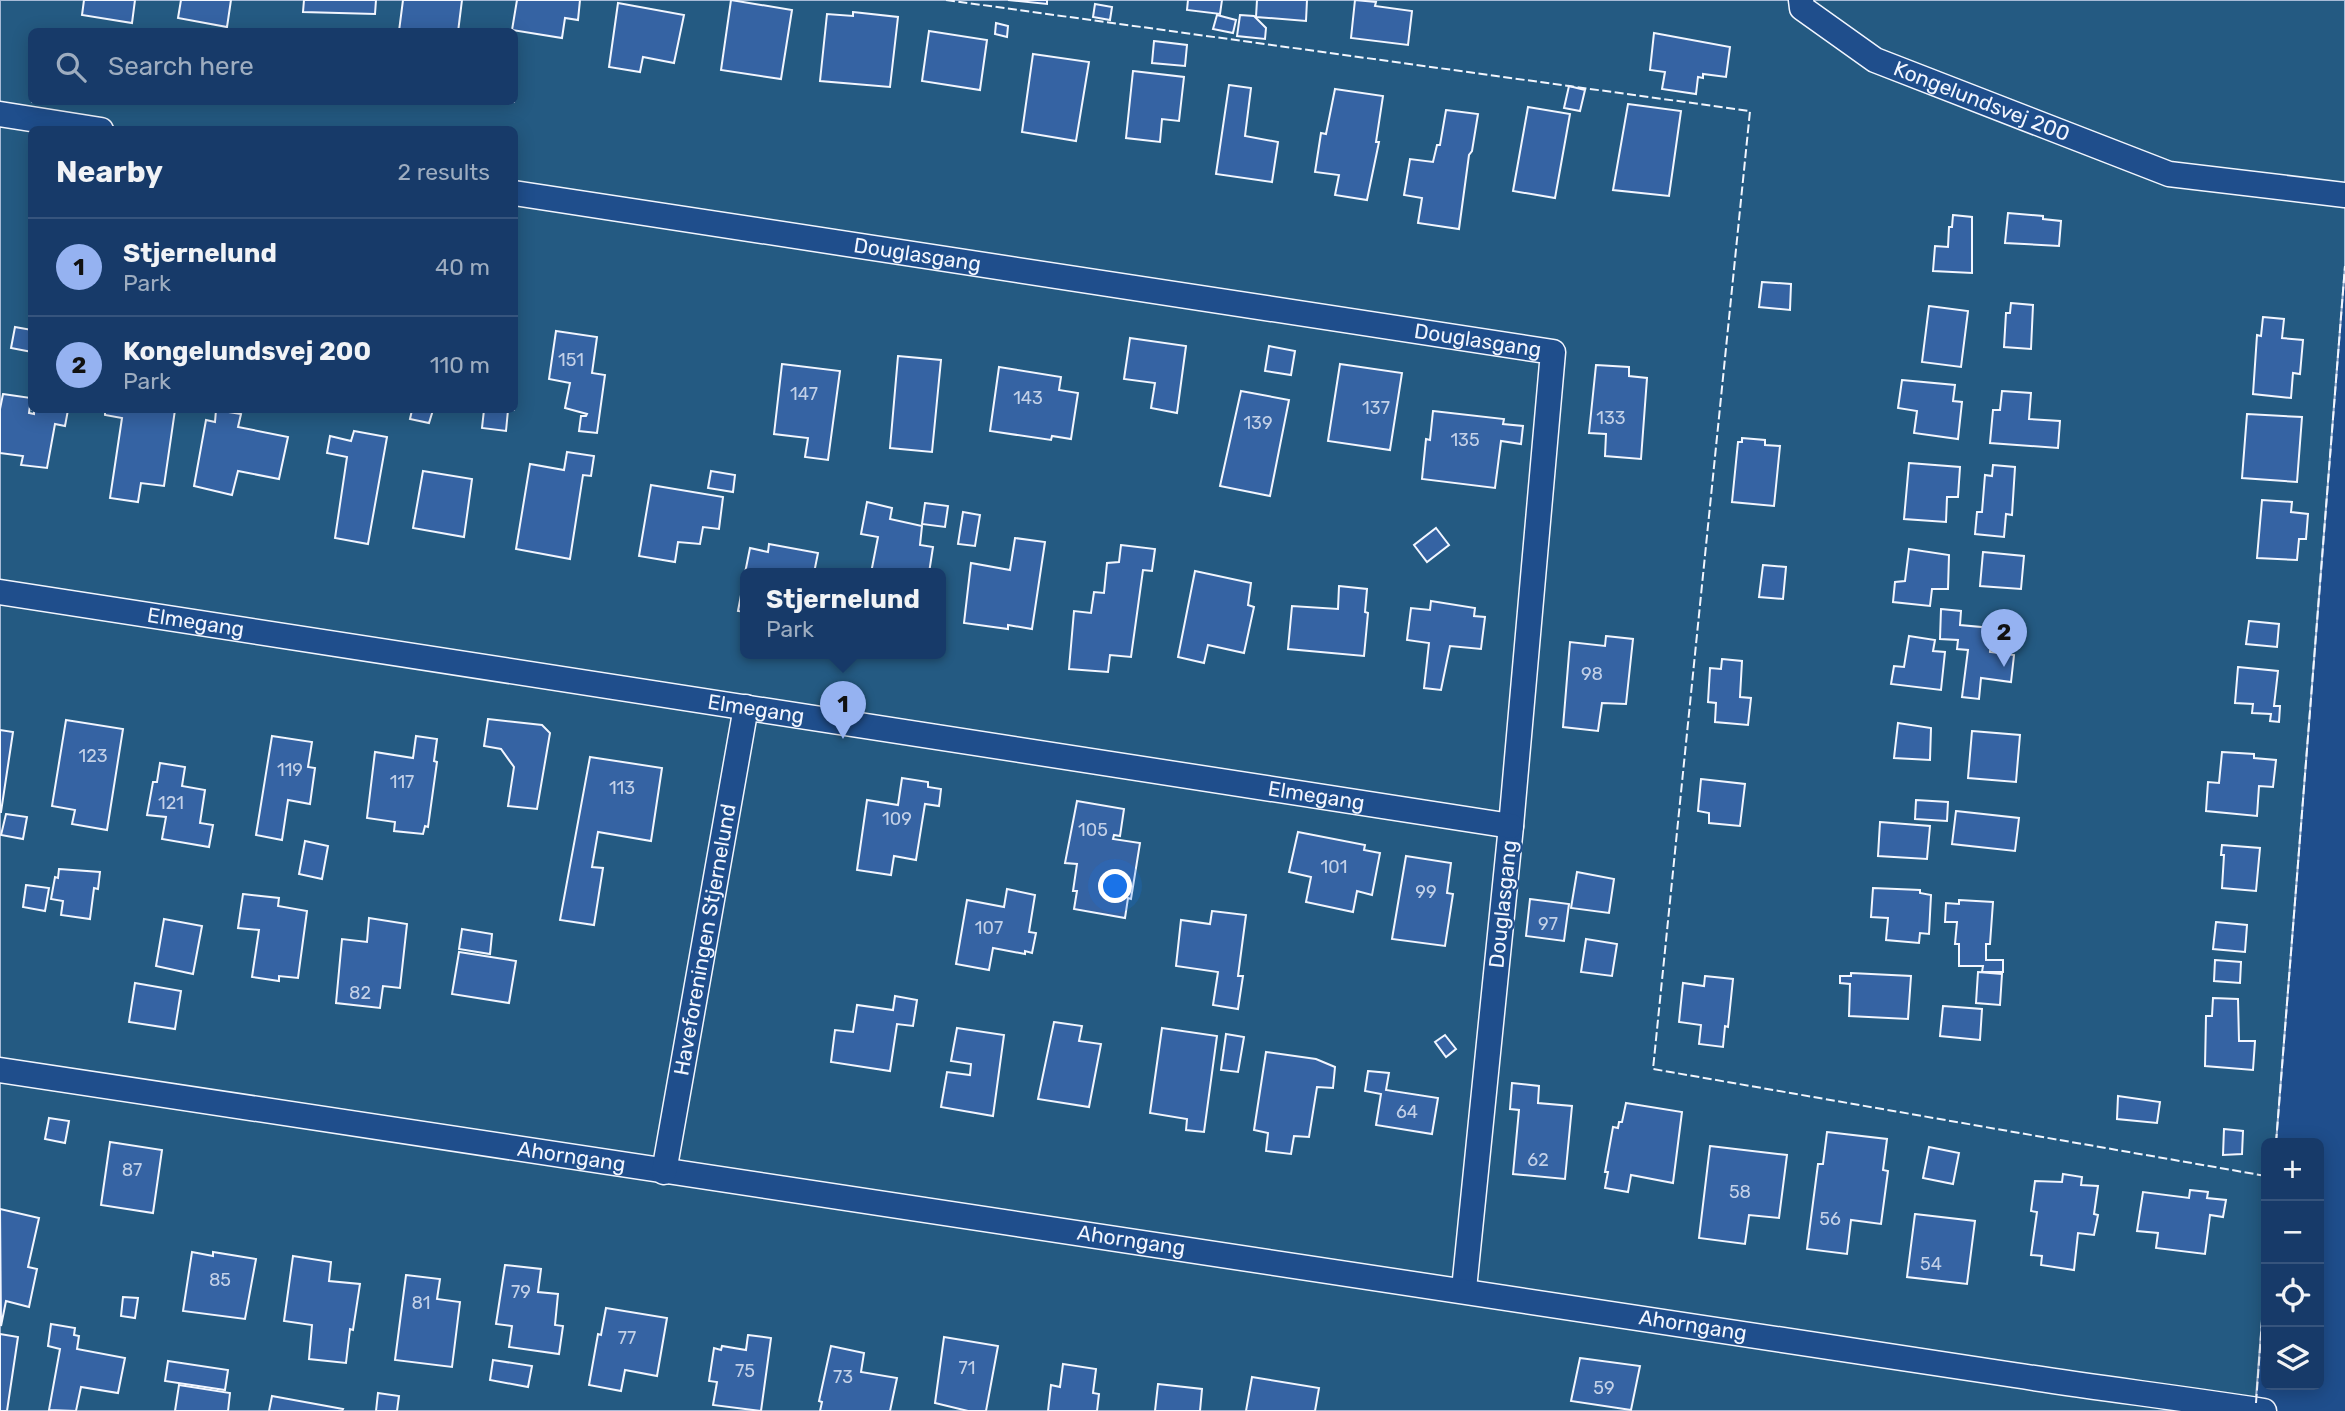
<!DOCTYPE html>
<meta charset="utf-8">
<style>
:root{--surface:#173a69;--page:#20416f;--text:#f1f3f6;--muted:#9eadc0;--line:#36547d;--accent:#95b2f1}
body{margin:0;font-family:Rubik,sans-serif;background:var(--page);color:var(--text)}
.controls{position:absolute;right:21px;bottom:21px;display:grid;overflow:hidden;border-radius:10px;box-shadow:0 4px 18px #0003}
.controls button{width:63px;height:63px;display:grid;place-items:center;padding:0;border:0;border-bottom:2px solid var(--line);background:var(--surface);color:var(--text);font:35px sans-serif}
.you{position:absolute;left:1116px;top:887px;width:24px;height:24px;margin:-18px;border:5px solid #fff;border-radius:50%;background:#1a73e8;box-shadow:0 0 0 10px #1a73e833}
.badge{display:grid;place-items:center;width:46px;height:46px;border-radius:50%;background:var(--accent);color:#111;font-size:23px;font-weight:700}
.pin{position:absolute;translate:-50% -58px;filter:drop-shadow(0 2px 4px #0008)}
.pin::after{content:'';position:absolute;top:37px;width:24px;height:21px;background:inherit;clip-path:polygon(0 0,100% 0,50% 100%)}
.popup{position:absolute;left:740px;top:568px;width:206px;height:91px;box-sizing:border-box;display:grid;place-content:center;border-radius:10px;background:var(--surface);filter:drop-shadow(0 2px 5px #0005);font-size:23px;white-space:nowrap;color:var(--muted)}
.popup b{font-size:26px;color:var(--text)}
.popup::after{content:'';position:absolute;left:50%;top:100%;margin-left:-14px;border:14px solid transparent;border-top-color:var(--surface)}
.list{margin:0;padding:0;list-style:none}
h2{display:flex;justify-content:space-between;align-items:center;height:91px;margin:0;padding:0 28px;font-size:30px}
h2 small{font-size:23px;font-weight:400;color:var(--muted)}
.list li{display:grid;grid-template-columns:46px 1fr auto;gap:21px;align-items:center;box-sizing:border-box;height:98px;padding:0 28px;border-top:2px solid var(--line)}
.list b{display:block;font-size:26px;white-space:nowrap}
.list p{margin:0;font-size:23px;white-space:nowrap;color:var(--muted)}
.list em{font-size:23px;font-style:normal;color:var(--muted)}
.icon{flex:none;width:38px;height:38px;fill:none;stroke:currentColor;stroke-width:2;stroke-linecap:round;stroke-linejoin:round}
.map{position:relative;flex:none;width:2345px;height:1411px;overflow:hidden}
.search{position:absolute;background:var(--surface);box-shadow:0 4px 18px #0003;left:28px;top:28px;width:490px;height:77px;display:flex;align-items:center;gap:18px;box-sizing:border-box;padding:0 24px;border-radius:10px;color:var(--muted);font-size:26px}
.panel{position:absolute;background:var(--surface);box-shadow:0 4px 18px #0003;left:28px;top:126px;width:490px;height:287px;border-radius:10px}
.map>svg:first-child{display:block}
</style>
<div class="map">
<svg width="2345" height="1411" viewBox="0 0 2345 1411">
<rect width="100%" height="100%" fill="#1f4e8c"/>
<path fill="#245a82" stroke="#a8bbd7" stroke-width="2" fill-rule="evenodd" d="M 0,0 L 2345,0 L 2345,266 L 2276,1143 L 2266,1143 L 2266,1267 L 2255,1411 L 0,1411 ZM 32,32 L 514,32 L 514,102 L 32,102 ZM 32,130 L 514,130 L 514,410 L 32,410 ZM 745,573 L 941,573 L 941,653 L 745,653 Z"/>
<g fill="#3563a3" stroke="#f2f6ff" stroke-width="2">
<polygon points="84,0 135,0 132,23 82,15"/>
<polygon points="181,0 231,0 227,27 178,18"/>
<polygon points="304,0 376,0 375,14 303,12"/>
<polygon points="403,0 462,0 458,32 399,31"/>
<polygon points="517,0 580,0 578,20 565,18 562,38 512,30"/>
<polygon points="731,0 792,10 781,79 721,70"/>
<polygon points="1008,0 1047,0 1047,4"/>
<polygon points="1188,0 1222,0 1220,14 1187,10"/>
<polygon points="1257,0 1307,0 1306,21 1256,17"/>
<polygon points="1355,0 1376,2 1375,6 1412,11 1408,45 1351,38"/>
<polygon points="618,3 684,15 674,63 643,57 640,72 609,67"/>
<polygon points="1095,4 1112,7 1110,20 1093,17"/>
<polygon points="853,12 898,17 890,87 820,81 827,14 853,16"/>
<polygon points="1217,15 1236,20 1233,33 1213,29"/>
<polygon points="1240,15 1254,16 1266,28 1265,39 1237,36"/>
<polygon points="996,23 1008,26 1007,37 995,34"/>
<polygon points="929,31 987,40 980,90 922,81"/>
<polygon points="1654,33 1730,47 1726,77 1703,74 1703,78 1698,77 1696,94 1662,89 1665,72 1650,70"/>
<polygon points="1154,41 1187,45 1185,66 1152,63"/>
<polygon points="1033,54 1089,62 1076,141 1022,132"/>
<polygon points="1133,71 1184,77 1179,121 1162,119 1160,142 1126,138"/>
<polygon points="1229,85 1251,88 1245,136 1278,142 1272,182 1216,174"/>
<polygon points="1569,86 1585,90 1580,111 1564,108"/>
<polygon points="1335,89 1383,96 1376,142 1379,142 1367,200 1335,195 1339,175 1315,172 1321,133 1326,134"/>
<polygon points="1628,104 1681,111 1669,196 1613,190"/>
<polygon points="1528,107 1570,114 1555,198 1513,191"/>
<polygon points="1446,110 1478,114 1472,151 1469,155 1459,229 1418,223 1422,198 1404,195 1410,159 1433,162 1437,145 1440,145"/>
<polygon points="2008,213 2043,216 2043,219 2061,221 2059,246 2005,243"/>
<polygon points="1953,215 1972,217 1972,273 1933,271 1935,246 1948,247 1949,227 1952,227"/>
<polygon points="1762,282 1791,284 1790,310 1759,307"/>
<polygon points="2011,303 2033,305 2031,349 2004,347 2006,313 2010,313"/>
<polygon points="1929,306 1968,311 1961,367 1922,362"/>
<polygon points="2263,317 2284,319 2282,338 2303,340 2300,374 2293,373 2291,398 2253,394 2257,335 2261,336"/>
<polygon points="15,327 32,330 32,352 11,348"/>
<polygon points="556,331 597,337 592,373 605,375 597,433 579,431 581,416 586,416 587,414 565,408 570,383 549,379"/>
<polygon points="1130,338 1186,346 1177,413 1151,408 1155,383 1124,379"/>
<polygon points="1269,346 1295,351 1291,375 1265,371"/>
<polygon points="898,356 941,360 932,452 890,448"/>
<polygon points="782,364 840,371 828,460 805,457 808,438 774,434"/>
<polygon points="1340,364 1402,373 1390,450 1328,441"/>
<polygon points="1596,365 1629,367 1629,376 1647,378 1641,459 1605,456 1606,434 1589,433"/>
<polygon points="999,367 1061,377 1059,390 1078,393 1071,439 1052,436 1051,440 990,431"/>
<polygon points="1902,380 1955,385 1953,401 1962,402 1958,439 1914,433 1917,411 1898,408"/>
<polygon points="1241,391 1289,400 1270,496 1220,486"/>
<polygon points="2002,391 2031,393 2029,419 2060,421 2058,448 1990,443 1993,410 2000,410"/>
<polygon points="3,394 31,398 29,413 34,414 34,410 68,410 65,426 55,424 47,468 21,465 23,456 0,453 0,409"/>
<polygon points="105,410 175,410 164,486 141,483 138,502 110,498 122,418 105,415"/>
<polygon points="216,410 241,414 238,427 288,437 279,479 238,471 232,495 194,486 206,420 215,422"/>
<polygon points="412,410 433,410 429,423 410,419"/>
<polygon points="484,410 508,410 506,431 482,428"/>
<polygon points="1433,411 1504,419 1503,424 1523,426 1521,444 1501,441 1495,488 1422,479 1426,439 1430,440"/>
<polygon points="2247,414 2302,417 2297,482 2242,478"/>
<polygon points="354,431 387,437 368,544 335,538 347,457 327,453 330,436 351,441"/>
<polygon points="1742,438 1765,440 1765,445 1780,446 1774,506 1732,502 1738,442 1742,442"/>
<polygon points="567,452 594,456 591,476 583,475 570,559 516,549 530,464 564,470"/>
<polygon points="1909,463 1960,467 1958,497 1947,497 1946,522 1904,519"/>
<polygon points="1993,465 2015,467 2012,515 2006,514 2004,537 1975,534 1977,512 1982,512 1985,475 1992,476"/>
<polygon points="423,471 472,479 464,537 413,528"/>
<polygon points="711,471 735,475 733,492 708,488"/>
<polygon points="651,485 723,497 719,529 703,527 700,544 678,542 675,562 639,556"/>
<polygon points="2262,500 2292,502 2291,512 2308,514 2306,539 2299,539 2297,560 2257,558"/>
<polygon points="867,502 892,508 890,519 922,526 920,545 933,547 929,573 871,573 878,537 861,534"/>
<polygon points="925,503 948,506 945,527 922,524"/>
<polygon points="963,512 980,515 975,546 958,544"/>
<polygon points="1436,528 1449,545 1427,562 1414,545"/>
<polygon points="1015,538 1045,542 1032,629 1008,625 1008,629 964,623 971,563 1010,570"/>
<polygon points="769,544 818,553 814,573 745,573 750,548 768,552"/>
<polygon points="1121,545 1155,549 1152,571 1143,570 1131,657 1110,655 1108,672 1069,669 1074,611 1091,613 1094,592 1104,593 1107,563 1119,562"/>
<polygon points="1909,549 1949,555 1948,589 1932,589 1930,606 1893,602 1895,582 1905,581"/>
<polygon points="1983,552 2024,556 2021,589 1980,586"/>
<polygon points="1763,565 1786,567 1783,599 1759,597"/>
<polygon points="1195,571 1251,583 1248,605 1254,607 1244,653 1208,645 1204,663 1178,657"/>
<polygon points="745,574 745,612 738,611"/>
<polygon points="1339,586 1367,589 1365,612 1368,613 1364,656 1288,649 1292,606 1338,609"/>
<polygon points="1431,601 1475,608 1474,616 1485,617 1481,649 1450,646 1441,690 1424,688 1429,643 1407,640 1411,608 1430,610"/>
<polygon points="1941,609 1961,611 1960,625 1992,628 1990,652 2014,655 2011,682 1981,678 1979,699 1962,697 1968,650 1957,649 1958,640 1940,639"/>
<polygon points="2249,621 2279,624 2277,647 2246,644"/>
<polygon points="1606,636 1633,639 1626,704 1602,703 1598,731 1563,727 1570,642 1605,646"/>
<polygon points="1909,636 1935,640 1933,651 1945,652 1941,690 1891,684 1894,666 1904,667"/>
<polygon points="1722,659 1742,661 1740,697 1751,698 1748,725 1715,722 1716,703 1708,702 1710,668 1721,669"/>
<polygon points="2238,667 2278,671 2274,706 2280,706 2279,722 2270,721 2271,714 2252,713 2253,704 2235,703"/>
<polygon points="488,719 542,725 550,733 537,809 508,806 514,767 501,749 484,746"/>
<polygon points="66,720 123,729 107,830 72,824 75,810 52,806"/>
<polygon points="1898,723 1931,728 1930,760 1894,758"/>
<polygon points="0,730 13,732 1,812 0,812"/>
<polygon points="1972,731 2020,735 2016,782 1968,778"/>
<polygon points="272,736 312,742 308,767 315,768 310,804 288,800 282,840 256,835"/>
<polygon points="416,736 437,739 434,761 437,762 428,827 425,826 423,834 394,831 395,822 367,818 375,752 413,758"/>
<polygon points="2222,752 2254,754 2254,758 2276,760 2273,787 2259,786 2257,816 2206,811 2208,782 2219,783"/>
<polygon points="590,757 662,768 651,841 598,832 592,867 603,868 594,925 560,920"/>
<polygon points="160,763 185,767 182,786 205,790 200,823 213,825 209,847 162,839 166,817 147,815 153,782 157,782"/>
<polygon points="902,778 928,782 928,787 941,789 939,806 925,804 916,860 894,856 891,875 857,870 867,800 898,805"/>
<polygon points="1701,779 1745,784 1740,826 1709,823 1709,813 1698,811"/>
<polygon points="1916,800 1948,802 1947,821 1915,819"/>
<polygon points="1077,801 1124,809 1120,836 1114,835 1113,839 1140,843 1131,899 1128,898 1125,918 1074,909 1077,891 1073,891 1077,864 1065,863"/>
<polygon points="1956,811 2019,818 2015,851 1952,844"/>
<polygon points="6,814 27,817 23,839 1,835"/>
<polygon points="1880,822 1930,826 1927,859 1878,856"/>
<polygon points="1298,832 1365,845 1364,850 1380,853 1372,895 1357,891 1353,912 1306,902 1311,877 1289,872"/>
<polygon points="305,841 328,846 322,879 299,874"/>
<polygon points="2222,845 2260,848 2256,891 2222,888 2224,855 2221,855"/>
<polygon points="1406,856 1451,863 1447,893 1453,894 1445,946 1392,939"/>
<polygon points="59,869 100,872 98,889 94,888 90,919 61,915 63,901 51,899 55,877 58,878"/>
<polygon points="1577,872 1614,879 1609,913 1571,908"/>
<polygon points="26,885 49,888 45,911 23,907"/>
<polygon points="1873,888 1920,890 1920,893 1931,895 1929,934 1920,933 1919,943 1886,940 1888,918 1871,917"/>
<polygon points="1007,889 1035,895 1029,932 1036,933 1032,953 1025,951 1025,954 993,948 989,970 956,964 967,900 1004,907"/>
<polygon points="243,894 279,898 278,906 307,911 298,978 279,976 279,981 252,977 259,930 238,928"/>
<polygon points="1530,899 1569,904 1564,941 1526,936"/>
<polygon points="1959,900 1993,902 1990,944 1986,944 1986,960 2003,960 2003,972 1982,972 1983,966 1959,966 1959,944 1955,944 1957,922 1945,922 1946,903 1959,904"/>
<polygon points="1212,911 1246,915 1238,976 1243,976 1238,1009 1213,1005 1218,972 1176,966 1181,920 1210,924"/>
<polygon points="369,918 407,924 400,988 383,986 380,1008 336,1003 342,939 367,942"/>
<polygon points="164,919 202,926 193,974 156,966"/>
<polygon points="2216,922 2247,925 2245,952 2213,949"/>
<polygon points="462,929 492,934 490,954 459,949"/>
<polygon points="1586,939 1617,944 1612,976 1581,972"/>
<polygon points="459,952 516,961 509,1003 452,994"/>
<polygon points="2215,960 2241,962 2240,983 2214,981"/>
<polygon points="1978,972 2002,974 2000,1005 1976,1003"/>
<polygon points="1851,973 1911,976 1908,1019 1849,1016 1850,984 1840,983 1840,976 1851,976"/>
<polygon points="1705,976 1733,979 1728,1027 1725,1026 1723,1047 1699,1044 1701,1025 1679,1022 1683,983 1704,986"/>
<polygon points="135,983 181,991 175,1029 129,1022"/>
<polygon points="895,996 917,1000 913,1026 897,1024 890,1071 831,1062 835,1030 853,1032 857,1005 893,1010"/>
<polygon points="2213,998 2238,999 2239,1041 2255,1041 2253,1070 2205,1066 2206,1016 2212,1016"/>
<polygon points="1943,1006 1982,1009 1980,1040 1940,1036"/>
<polygon points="1054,1022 1082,1026 1079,1041 1101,1044 1089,1107 1038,1099"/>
<polygon points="957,1028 1004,1035 993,1116 941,1107 947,1072 970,1075 971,1064 951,1061"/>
<polygon points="1162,1028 1217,1036 1204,1132 1186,1130 1187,1119 1150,1113"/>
<polygon points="1226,1034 1244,1037 1238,1072 1221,1070"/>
<polygon points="1445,1035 1456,1049 1446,1057 1435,1042"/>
<polygon points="1266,1052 1316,1059 1335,1067 1333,1088 1317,1087 1309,1137 1294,1136 1291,1154 1266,1151 1268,1133 1254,1130"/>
<polygon points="1368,1071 1389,1073 1386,1090 1438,1098 1432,1134 1376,1125 1381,1094 1365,1091"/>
<polygon points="1512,1083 1539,1086 1538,1103 1572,1106 1565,1179 1513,1174 1519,1110 1510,1109"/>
<polygon points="2118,1096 2160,1102 2157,1123 2117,1119"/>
<polygon points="1626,1103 1682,1112 1673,1183 1631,1175 1628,1192 1605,1188 1608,1172 1605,1172 1613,1127 1618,1128 1619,1122 1622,1122"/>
<polygon points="49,1118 69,1121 65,1143 45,1139"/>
<polygon points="2224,1129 2243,1131 2242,1154 2223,1155"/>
<polygon points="1827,1132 1887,1139 1883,1170 1888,1171 1881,1224 1851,1220 1847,1254 1807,1249 1818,1164 1823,1164"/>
<polygon points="110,1142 162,1150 153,1213 101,1205"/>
<polygon points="1710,1146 1787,1155 1779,1218 1749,1215 1745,1244 1699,1238"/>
<polygon points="1929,1147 1959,1153 1953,1184 1923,1178"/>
<polygon points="2063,1174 2082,1177 2081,1185 2098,1186 2094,1214 2098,1215 2094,1235 2078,1233 2074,1270 2041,1265 2042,1256 2031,1255 2037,1212 2031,1211 2035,1181 2062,1182"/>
<polygon points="2190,1190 2208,1192 2207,1198 2226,1200 2223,1217 2210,1215 2205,1254 2156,1248 2158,1233 2137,1231 2143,1192 2189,1198"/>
<polygon points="0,1209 39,1218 28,1267 37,1269 29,1307 6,1301 1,1326"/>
<polygon points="1915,1214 1975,1221 1967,1284 1907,1277"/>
<polygon points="192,1252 213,1256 213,1252 256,1259 245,1319 183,1311"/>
<polygon points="293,1256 331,1262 329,1281 360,1284 353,1330 350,1329 346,1363 309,1359 312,1325 284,1321"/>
<polygon points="505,1265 541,1269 538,1292 558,1294 555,1325 563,1326 559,1354 509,1347 512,1326 496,1324"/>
<polygon points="406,1275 440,1279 437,1299 460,1302 452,1367 395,1360"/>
<polygon points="123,1297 138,1298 135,1318 121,1316"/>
<polygon points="606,1308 667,1318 657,1376 625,1370 621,1391 589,1385 598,1334 601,1335"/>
<polygon points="51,1324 75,1328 74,1335 79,1336 77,1349 125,1358 118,1393 81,1387 76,1411 49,1410 60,1349 48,1346"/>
<polygon points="0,1334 18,1337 7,1411 0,1411"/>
<polygon points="748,1335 771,1338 761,1411 713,1405 717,1382 709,1381 714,1348 721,1350 722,1346 746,1350"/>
<polygon points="944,1337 998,1346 986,1411 968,1411 935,1403"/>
<polygon points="831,1346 864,1353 861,1372 897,1378 890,1411 820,1411 822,1402 819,1401"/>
<polygon points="1580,1358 1640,1366 1631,1410 1571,1401"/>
<polygon points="493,1360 532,1366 528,1387 490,1380"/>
<polygon points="168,1361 228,1370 225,1390 165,1381"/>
<polygon points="1063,1364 1096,1369 1093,1393 1099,1394 1097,1411 1048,1411 1051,1385 1060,1387"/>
<polygon points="1252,1377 1319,1388 1315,1411 1246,1411"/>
<polygon points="1158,1384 1202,1389 1200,1411 1155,1411"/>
<polygon points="179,1385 230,1393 228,1411 175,1411"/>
<polygon points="378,1393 399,1396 397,1411 376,1411"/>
<polygon points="272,1396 343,1409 342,1411 269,1411"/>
</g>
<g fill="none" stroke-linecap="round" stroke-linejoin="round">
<g stroke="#f2f6ff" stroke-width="27">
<g id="lane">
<path id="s1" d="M 1801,0 L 1802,8 L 1875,60 L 2169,174 L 2345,195"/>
<polyline points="0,114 101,130"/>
<path id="s2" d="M 514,193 L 1553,352 L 1511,826 L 1464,1289"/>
<path id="s3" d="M 0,592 L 1511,826"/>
<path id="s4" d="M 0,1070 C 671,1173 1343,1270 2014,1375 C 2097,1388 2181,1398 2264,1411"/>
<path id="s5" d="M 664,1172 L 746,707"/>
</g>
</g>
<use href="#lane" stroke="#1f4e8c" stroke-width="24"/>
<g stroke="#f2f6ff" stroke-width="2" stroke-dasharray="9 3.5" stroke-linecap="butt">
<polyline points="946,0 1750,111 1653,1069 2266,1176"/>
<polyline points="2276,1143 2345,266"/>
<polyline points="2256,1403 2266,1267"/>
</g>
</g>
<g text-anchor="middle" stroke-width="5" stroke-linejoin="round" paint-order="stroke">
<g font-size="18" fill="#c3d1e8">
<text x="571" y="366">151</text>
<text x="804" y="400">147</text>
<text x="1028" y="404">143</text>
<text x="1376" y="414">137</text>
<text x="1611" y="424">133</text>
<text x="1258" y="429">139</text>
<text x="1465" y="446">135</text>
<text x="1592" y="680">98</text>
<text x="93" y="762">123</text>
<text x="290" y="776">119</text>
<text x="402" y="788">117</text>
<text x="622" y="794">113</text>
<text x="171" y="809">121</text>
<text x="897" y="825">109</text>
<text x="1093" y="836">105</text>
<text x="1334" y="873">101</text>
<text x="1426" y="898">99</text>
<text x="1548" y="930">97</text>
<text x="989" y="934">107</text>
<text x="360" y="999">82</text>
<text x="1407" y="1118">64</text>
<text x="1538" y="1166">62</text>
<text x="132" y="1176">87</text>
<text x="1740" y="1198">58</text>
<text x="1830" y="1225">56</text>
<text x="1931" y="1270">54</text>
<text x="220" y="1286">85</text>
<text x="521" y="1298">79</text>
<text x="421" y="1309">81</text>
<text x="627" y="1344">77</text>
<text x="967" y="1374">71</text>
<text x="745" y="1377">75</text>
<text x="843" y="1383">73</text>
<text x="1604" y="1394">59</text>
</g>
<g font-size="21" fill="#f2f6ff" stroke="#1f4e8c">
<text dy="7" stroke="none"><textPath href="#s1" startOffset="212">Kongelundsvej 200</textPath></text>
<text dy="7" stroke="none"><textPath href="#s2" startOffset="408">Douglasgang</textPath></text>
<text dy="7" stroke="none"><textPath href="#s2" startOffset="975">Douglasgang</textPath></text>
<text dy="7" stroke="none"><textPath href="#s3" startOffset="198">Elmegang</textPath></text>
<text dy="7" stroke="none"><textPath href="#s3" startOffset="765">Elmegang</textPath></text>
<text dy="7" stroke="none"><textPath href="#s3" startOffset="1332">Elmegang</textPath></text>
<text transform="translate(1503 904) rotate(-84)" y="7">Douglasgang</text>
<text dy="7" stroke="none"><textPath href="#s5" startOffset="236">Haveforeningen Stjernelund</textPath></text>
<text dy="7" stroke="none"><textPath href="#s4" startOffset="578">Ahorngang</textPath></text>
<text dy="7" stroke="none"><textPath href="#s4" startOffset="1144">Ahorngang</textPath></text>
<text dy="7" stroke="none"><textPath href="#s4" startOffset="1712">Ahorngang</textPath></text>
</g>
</g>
</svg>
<div class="controls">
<button>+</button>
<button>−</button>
<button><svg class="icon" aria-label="locate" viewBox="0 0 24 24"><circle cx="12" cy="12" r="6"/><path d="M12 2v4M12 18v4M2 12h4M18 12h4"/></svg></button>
<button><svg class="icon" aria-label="layers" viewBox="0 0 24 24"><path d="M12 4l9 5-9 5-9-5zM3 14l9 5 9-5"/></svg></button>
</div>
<div class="you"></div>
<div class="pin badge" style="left:843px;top:739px">1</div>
<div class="popup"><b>Stjernelund</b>Park</div>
<div class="pin badge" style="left:2004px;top:667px">2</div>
<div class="search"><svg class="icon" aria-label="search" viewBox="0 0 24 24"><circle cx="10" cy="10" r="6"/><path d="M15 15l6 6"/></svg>Search here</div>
<section class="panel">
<h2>Nearby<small>2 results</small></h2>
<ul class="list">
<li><span class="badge">1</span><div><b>Stjernelund</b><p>Park</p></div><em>40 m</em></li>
<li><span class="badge">2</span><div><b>Kongelundsvej 200</b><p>Park</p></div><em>110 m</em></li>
</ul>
</section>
</div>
